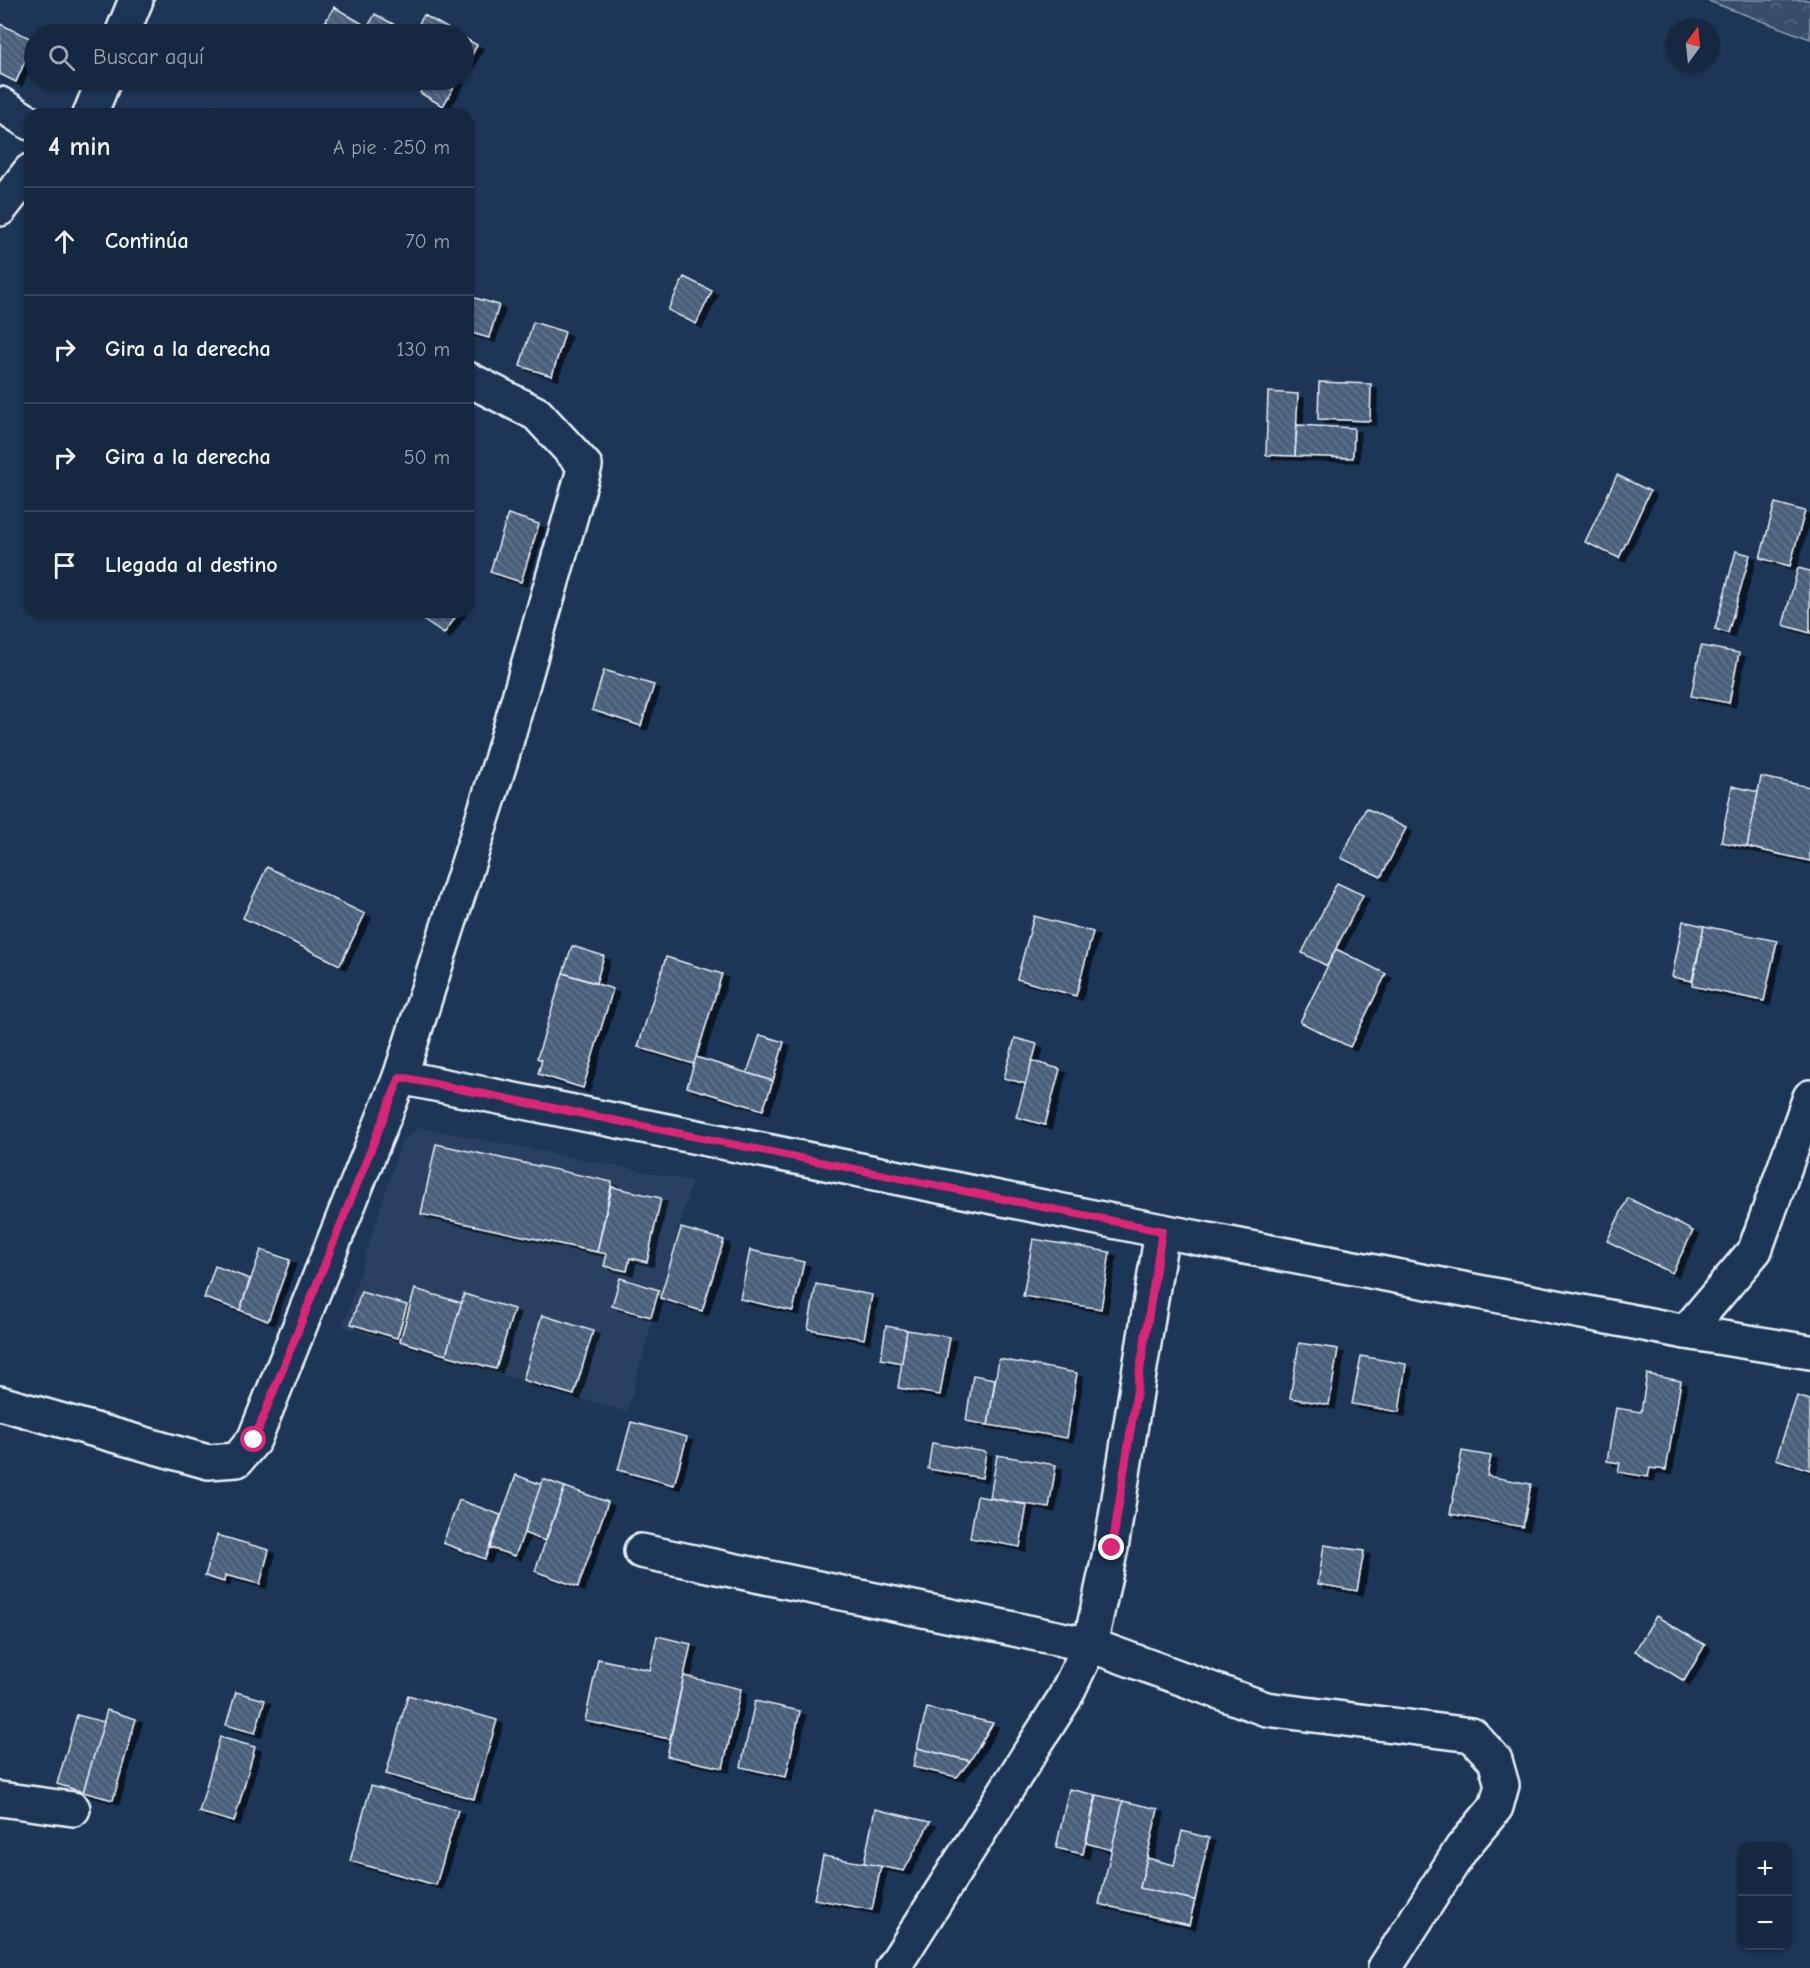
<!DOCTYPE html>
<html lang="es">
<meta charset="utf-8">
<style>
:root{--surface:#162841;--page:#23344c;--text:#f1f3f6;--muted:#9ea6b1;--line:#35445a}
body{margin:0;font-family:"Comic Neue",sans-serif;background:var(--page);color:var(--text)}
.controls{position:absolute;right:18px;bottom:18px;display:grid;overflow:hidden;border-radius:12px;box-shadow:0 2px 4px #0004}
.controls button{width:54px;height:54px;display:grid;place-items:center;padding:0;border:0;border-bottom:2px solid var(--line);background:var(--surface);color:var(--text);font:30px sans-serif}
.compass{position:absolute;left:1666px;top:18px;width:54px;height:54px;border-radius:50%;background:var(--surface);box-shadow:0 2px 4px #0004;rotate:15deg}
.stop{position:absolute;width:18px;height:18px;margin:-14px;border:4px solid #db2777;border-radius:50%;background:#fff}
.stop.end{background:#db2777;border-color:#fff;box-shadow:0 2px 6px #0008}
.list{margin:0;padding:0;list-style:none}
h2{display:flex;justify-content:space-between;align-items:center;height:78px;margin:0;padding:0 24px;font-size:26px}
h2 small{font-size:20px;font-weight:400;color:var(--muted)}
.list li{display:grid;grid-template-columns:39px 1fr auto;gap:18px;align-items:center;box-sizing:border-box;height:108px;padding:0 24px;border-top:2px solid var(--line)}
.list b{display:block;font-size:22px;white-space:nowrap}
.list em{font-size:20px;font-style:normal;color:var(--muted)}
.icon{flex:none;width:33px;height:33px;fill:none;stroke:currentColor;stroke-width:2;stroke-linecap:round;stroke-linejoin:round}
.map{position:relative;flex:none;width:1810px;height:1968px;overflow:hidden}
.search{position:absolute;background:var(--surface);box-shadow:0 2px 4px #0004;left:24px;top:24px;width:450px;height:66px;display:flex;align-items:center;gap:15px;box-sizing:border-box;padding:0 21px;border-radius:33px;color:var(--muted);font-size:22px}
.panel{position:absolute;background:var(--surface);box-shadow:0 2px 4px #0004;left:24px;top:108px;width:450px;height:510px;border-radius:18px}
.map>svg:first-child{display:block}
</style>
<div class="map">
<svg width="1810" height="1968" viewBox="0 0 1810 1968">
<defs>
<pattern id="forest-crowns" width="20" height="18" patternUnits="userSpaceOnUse" patternTransform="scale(1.5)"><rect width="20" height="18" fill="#374d6c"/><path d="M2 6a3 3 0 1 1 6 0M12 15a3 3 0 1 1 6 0" fill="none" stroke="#546782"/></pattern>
<pattern id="building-back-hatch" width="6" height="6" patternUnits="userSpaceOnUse" patternTransform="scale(1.5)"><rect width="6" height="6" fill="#495e7a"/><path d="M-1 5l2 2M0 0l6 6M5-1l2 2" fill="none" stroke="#63768e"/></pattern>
<filter id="shadow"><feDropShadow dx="6" dy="4" stdDeviation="0" flood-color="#0009"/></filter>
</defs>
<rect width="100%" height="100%" fill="#1d3557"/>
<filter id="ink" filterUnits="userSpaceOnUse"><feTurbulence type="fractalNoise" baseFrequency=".0167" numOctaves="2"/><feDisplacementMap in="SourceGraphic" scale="12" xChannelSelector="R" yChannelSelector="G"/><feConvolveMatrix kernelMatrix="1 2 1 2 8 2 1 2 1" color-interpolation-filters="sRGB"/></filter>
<g filter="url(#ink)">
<polygon fill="#2a4162" points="419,1127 692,1181 627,1412 343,1327 401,1142"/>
<polygon fill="url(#forest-crowns)" stroke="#909fb2" stroke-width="1.5" points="1706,0 1810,0 1810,39"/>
<g fill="url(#building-back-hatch)" stroke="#e8f1f8" stroke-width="1.5" filter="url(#shadow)">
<polygon points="334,7 368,27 364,34 318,34"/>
<polygon points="375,14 411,34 364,34"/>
<polygon points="424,15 454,32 453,34 413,34"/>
<polygon points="0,24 34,40 16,82 0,74"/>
<polygon points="245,26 273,34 243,34"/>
<polygon points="464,38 477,45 464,70"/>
<polygon points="427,80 458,80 443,106 420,93"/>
<polygon points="213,105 242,114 210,114"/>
<polygon points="684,277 712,291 696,324 668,310"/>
<polygon points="468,296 499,305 489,338 468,332"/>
<polygon points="533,322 565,332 552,376 520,366"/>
<polygon points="1319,382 1371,384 1370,421 1318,419"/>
<polygon points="1268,392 1298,394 1295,456 1266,455"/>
<polygon points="1297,425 1354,428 1353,458 1295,456"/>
<polygon points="1617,475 1650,491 1619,558 1585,542"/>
<polygon points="1775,503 1805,511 1790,566 1760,558"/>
<polygon points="508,514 539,524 521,582 490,572"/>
<polygon points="1736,551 1750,555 1728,633 1715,629"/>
<polygon points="1798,568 1810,571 1810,633 1783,625"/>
<polygon points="428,612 459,612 444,634 423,620"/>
<polygon points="1701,646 1739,653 1729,703 1691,696"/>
<polygon points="604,670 654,685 641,726 592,710"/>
<polygon points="1761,777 1810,787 1810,861 1747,847"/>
<polygon points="1732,786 1758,792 1747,847 1721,842"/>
<polygon points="1366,808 1406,828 1381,877 1341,858"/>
<polygon points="267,867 365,914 340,965 243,918"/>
<polygon points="1337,883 1363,895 1327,966 1302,953"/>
<polygon points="1034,916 1093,932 1076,996 1017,979"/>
<polygon points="1683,921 1704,926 1692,981 1672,977"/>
<polygon points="1704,926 1777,941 1764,1001 1692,986"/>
<polygon points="572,946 604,956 596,983 563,973"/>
<polygon points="1336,949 1386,974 1350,1047 1300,1022"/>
<polygon points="666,957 722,974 694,1064 638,1047"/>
<polygon points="563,973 613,989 583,1088 538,1074 542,1060 537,1058"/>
<polygon points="760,1035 784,1042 773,1081 747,1073"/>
<polygon points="1015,1038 1037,1044 1026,1084 1004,1078"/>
<polygon points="696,1057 773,1081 763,1110 687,1087"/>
<polygon points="1032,1061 1060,1069 1045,1125 1016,1117"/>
<polygon points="436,1144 612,1182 597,1252 421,1214"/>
<polygon points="612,1187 661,1198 647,1262 630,1258 627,1271 604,1266 607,1254 597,1252"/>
<polygon points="1628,1198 1693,1231 1672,1273 1607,1241"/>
<polygon points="681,1228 724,1240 702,1311 660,1298"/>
<polygon points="1033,1239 1110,1252 1101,1309 1023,1296"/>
<polygon points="261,1250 290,1260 268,1321 240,1310"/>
<polygon points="750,1250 804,1262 793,1311 740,1299"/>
<polygon points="215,1266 250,1279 240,1310 204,1298"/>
<polygon points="620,1278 659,1290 651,1317 612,1306"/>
<polygon points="816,1284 872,1295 864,1339 808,1329"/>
<polygon points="415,1289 462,1303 446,1355 400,1341"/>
<polygon points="361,1292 407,1305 397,1338 351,1324"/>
<polygon points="464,1294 514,1309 496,1369 446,1355"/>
<polygon points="542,1315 593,1331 574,1395 523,1380"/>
<polygon points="886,1326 907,1330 902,1363 881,1359"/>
<polygon points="907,1330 950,1337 940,1395 898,1388"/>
<polygon points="1299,1343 1338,1349 1329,1405 1290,1398"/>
<polygon points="1361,1356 1406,1364 1399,1412 1352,1404"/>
<polygon points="999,1359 1077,1373 1067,1438 988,1425"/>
<polygon points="1647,1374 1681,1381 1666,1470 1650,1468 1648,1477 1618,1472 1620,1463 1607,1461 1616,1408 1641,1412"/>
<polygon points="973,1375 995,1379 988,1425 966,1421"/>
<polygon points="1797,1396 1810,1400 1810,1470 1776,1459"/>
<polygon points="631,1422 687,1437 674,1485 618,1470"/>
<polygon points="932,1443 986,1452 982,1478 928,1469"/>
<polygon points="1462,1451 1491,1456 1487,1476 1531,1484 1523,1527 1450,1514"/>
<polygon points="997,1455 1056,1465 1049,1508 990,1498"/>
<polygon points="516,1475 542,1485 515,1556 490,1548"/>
<polygon points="543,1479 565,1487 545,1541 524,1533"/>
<polygon points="565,1487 608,1502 578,1587 535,1571"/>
<polygon points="977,1496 1027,1505 1020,1547 970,1538"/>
<polygon points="459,1500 501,1515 485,1559 443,1543"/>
<polygon points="217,1535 269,1550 260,1584 225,1575 224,1582 205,1576"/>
<polygon points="1324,1545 1364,1551 1357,1591 1318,1584"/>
<polygon points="1656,1616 1705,1645 1684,1681 1635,1651"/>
<polygon points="657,1636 691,1644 670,1739 585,1721 598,1659 650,1670"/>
<polygon points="684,1676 741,1689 723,1768 667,1756"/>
<polygon points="236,1692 265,1700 255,1733 226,1725"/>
<polygon points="408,1695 497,1720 474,1799 386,1774"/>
<polygon points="755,1701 800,1711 786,1777 741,1767"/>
<polygon points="927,1708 993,1723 970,1761 917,1748"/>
<polygon points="107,1710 136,1719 113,1800 83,1792"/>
<polygon points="77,1715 104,1722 83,1792 57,1784"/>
<polygon points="220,1737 255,1747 234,1822 199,1812"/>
<polygon points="917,1748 970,1761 957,1777 913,1767"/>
<polygon points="371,1786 458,1810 436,1885 350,1861"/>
<polygon points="1069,1789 1096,1795 1083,1854 1056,1848"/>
<polygon points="1097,1795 1123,1801 1112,1850 1086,1843"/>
<polygon points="1123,1801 1158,1809 1140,1888 1195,1900 1189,1925 1099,1904"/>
<polygon points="875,1809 930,1822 904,1871 864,1863"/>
<polygon points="1182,1831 1209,1838 1195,1900 1140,1888 1147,1858 1174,1865"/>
<polygon points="823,1856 881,1866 872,1910 814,1899"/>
</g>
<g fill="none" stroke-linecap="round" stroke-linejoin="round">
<g stroke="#e8f1f8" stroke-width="38">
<g id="minor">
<polyline points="122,34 136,0"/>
<polyline points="0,104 30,123"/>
<polyline points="90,114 104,80"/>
<polyline points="0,209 30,171"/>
<polyline points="400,1077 501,760 585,466 537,414 468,379"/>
<polyline points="1686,1332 1755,1250 1810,1097"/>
<polyline points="0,1403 208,1462 237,1460 254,1440 400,1077 1162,1231 1686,1332 1810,1352"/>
<polyline points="641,1551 1090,1645 1266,1709 1472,1735 1495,1760 1502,1785 1496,1807 1462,1848 1385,1968"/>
<polyline points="0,1799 73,1809"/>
<polyline points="893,1968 1064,1699 1090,1645 1111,1548 1162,1231"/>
</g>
</g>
<use href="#minor" stroke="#1d3557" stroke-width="33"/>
</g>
</g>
<g fill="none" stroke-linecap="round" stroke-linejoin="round" filter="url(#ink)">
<polyline stroke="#db2777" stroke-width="8" points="254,1440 400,1077 1162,1231 1112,1548"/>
</g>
</svg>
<div class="controls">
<button>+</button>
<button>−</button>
</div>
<svg class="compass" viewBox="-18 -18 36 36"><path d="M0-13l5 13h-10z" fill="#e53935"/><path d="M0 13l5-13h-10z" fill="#9ea6b1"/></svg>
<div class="stop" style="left:254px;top:1440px"></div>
<div class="stop end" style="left:1112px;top:1548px"></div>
<div class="search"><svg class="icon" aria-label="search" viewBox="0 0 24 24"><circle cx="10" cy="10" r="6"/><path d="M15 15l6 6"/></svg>Buscar aquí</div>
<section class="panel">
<h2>4 min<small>A pie · 250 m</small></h2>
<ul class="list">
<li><svg class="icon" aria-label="ahead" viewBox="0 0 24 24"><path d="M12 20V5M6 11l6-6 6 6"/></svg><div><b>Continúa</b></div><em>70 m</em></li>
<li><svg class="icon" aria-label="right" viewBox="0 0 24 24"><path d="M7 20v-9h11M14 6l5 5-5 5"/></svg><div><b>Gira a la derecha</b></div><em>130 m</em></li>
<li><svg class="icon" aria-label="right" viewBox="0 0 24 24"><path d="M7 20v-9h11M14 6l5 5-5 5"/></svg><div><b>Gira a la derecha</b></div><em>50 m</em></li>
<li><svg class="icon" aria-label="arrive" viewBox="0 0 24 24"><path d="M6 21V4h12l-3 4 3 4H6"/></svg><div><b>Llegada al destino</b></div></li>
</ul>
</section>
</div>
